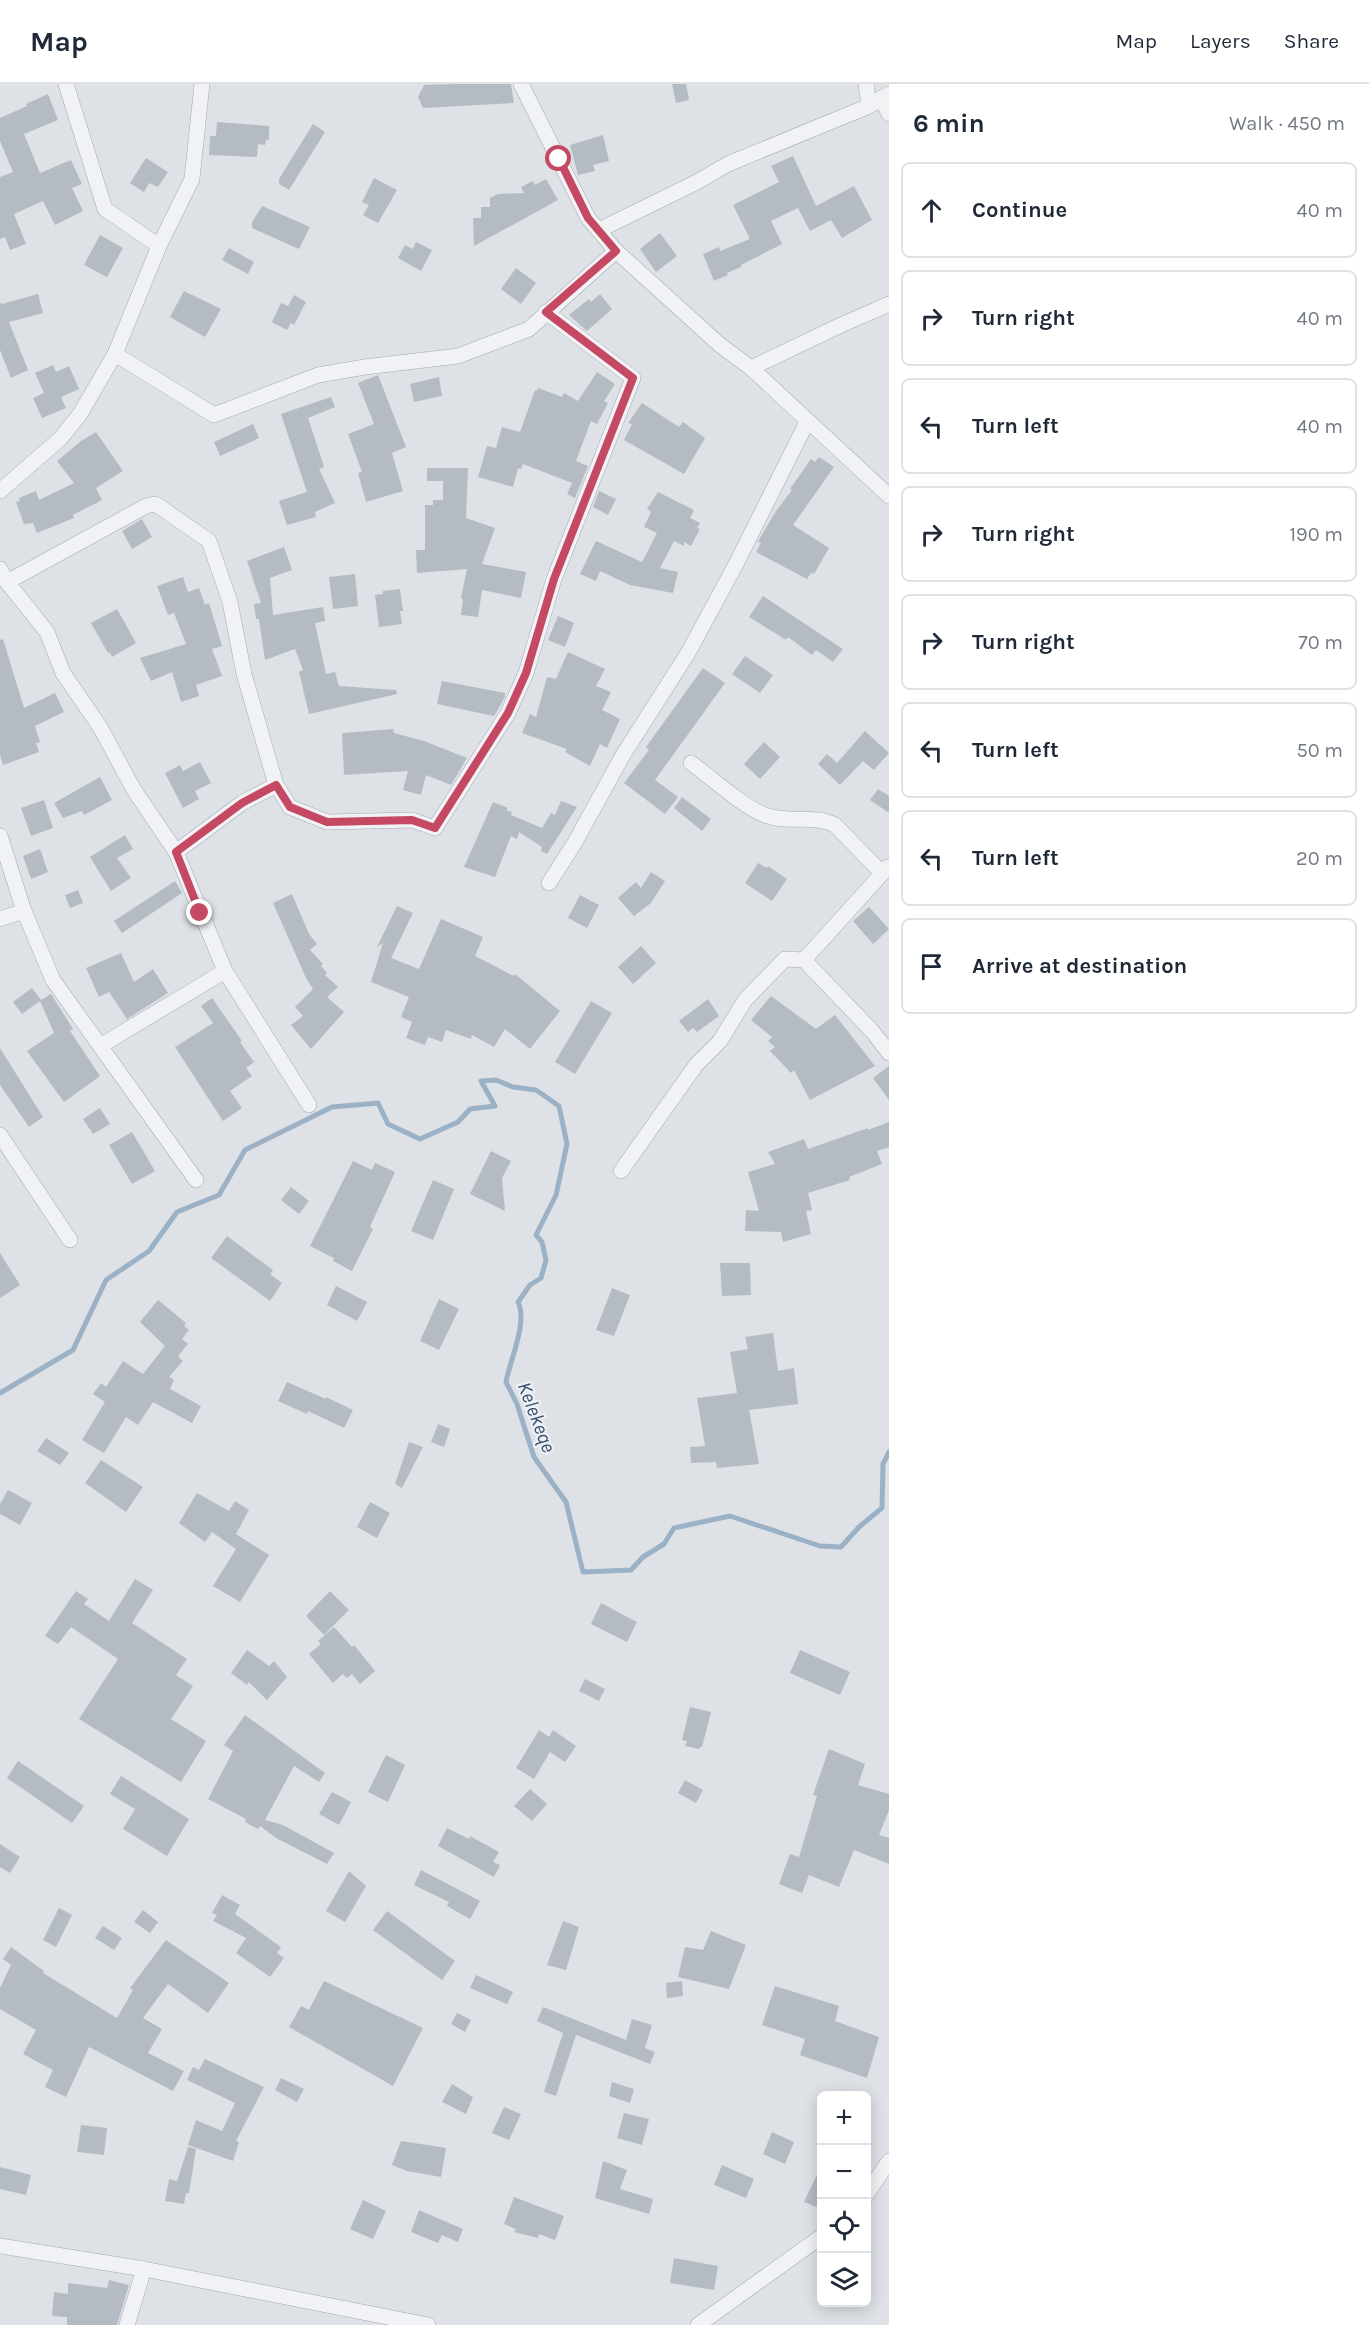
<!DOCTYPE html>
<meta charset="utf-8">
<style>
:root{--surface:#fff;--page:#f2f2f3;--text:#1f2937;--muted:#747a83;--line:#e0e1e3}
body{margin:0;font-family:Karla,sans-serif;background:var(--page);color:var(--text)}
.controls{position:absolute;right:18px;bottom:18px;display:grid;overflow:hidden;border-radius:9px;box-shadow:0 3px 15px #0003}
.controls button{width:54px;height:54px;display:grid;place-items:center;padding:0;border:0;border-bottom:2px solid var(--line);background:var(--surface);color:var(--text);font:30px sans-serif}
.stop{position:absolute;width:18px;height:18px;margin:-14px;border:4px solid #c54962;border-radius:50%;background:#fff}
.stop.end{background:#c54962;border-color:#fff;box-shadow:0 2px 6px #0008}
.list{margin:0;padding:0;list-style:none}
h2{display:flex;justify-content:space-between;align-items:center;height:78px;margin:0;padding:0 24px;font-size:26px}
h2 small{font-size:20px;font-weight:400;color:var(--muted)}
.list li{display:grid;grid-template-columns:39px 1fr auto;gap:18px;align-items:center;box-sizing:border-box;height:96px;margin:0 12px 12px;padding:0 12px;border:2px solid var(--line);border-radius:9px}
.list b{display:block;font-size:22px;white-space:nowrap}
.list em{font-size:20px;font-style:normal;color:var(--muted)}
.icon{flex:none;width:33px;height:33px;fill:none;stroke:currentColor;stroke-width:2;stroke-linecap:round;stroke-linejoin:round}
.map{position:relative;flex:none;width:889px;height:2241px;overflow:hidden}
header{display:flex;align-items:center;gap:36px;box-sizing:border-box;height:84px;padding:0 30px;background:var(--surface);border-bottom:2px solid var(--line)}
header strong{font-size:28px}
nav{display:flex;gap:33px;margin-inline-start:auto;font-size:21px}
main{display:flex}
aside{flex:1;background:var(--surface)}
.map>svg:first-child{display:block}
</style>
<header>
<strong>Map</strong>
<nav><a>Map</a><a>Layers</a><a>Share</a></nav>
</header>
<main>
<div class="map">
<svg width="889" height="2241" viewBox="0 0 889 2241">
<rect width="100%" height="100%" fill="#dee2e7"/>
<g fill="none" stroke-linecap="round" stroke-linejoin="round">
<path stroke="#9bb1c5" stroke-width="5" d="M 0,1309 L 73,1266 L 106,1196 L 149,1167 L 177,1128 L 219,1111 L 245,1066 L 332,1023 L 378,1019 L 388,1040 L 420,1055 L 458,1038 L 470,1025 L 495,1022 L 481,997 L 496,996 L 513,1003 L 536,1006 L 559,1022 L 567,1060 L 556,1111 L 536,1151 L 542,1158 L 546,1176 L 541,1194 L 530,1201 L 518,1218 C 528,1238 510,1276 506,1298 L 517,1320 L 534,1373 L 566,1418 L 583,1488 L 631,1486 L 643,1473 L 664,1460 L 674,1444 L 730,1432 L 820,1462 L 841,1463 L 859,1443 L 882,1424 L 883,1380 L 889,1368"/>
</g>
<g fill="#b5bbc3">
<polygon points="455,0 511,0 514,19 423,24 418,13 424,1"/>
<polygon points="672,0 686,0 689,16 676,19"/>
<polygon points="48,10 58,36 24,50 40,89 71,76 82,100 72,104 83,127 55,141 43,117 14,130 26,160 10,166 5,153 0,155 0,93 13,88 0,57 0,34 27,22 26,20"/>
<polygon points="217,38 269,42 269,56 266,56 265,61 258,60 257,73 209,71 210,52 216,52"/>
<polygon points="313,40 325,48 289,106 279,100 279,95"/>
<polygon points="603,51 609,77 593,81 595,87 578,91 570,61"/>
<polygon points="793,72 816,122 854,102 872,136 842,154 831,136 810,147 798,124 771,137 782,160 741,181 741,183 727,189 728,191 714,197 703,170 719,163 720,167 750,155 733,121 779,98 771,82"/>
<polygon points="146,74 168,88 158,103 149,99 144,108 130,99"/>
<polygon points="374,94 397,106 378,139 363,131 369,121 362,118"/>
<polygon points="546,95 558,116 474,162 473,134 481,134 481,123 490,123 490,114 498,110 524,109 521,103 533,97 535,101"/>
<polygon points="262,122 310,143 299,165 252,144 252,138"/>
<polygon points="660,149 677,172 656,188 640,165"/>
<polygon points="100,151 123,164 107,193 84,181"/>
<polygon points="416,158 432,166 421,187 398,174 405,161 413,165"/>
<polygon points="229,164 254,178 248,190 222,176"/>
<polygon points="516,184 536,199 521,220 501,205"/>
<polygon points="184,207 221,225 205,253 170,233"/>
<polygon points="38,210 43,229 9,238 28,286 11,294 0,266 0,218 2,220"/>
<polygon points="600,210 612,225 587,247 569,231 589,215 591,218"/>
<polygon points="294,211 306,218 294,241 291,239 287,246 272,238 281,219 288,222"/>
<polygon points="53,281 56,288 69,282 79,305 61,313 66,324 42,334 33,314 44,309 35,289"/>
<polygon points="597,288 615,300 604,317 608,319 597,340 591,337 576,377 588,382 575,414 567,410 572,399 523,380 521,385 518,384 513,403 478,393 487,362 496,364 502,343 520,348 535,306 537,307 538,304 562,313 564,309 578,317"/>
<polygon points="378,291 406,363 392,369 403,407 366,418 358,389 362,388 348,350 374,340 358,299"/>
<polygon points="439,293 442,312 414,318 410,300"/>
<polygon points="331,313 335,323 308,334 324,383 319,385 335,419 315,428 316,433 287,441 279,417 307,408 281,330"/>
<polygon points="642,319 679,343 683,338 705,354 684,390 624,356 632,340 628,339"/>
<polygon points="253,340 259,354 220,372 214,358"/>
<polygon points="96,348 123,387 96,404 102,416 73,431 74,434 37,449 33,439 24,440 16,418 20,417 19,414 36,407 39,416 74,399 57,377 81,357"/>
<polygon points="819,373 834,383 793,441 829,464 814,490 811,489 807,495 756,468 761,459 758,458 760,454 776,427 792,406 790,405 811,375 815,378"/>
<polygon points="427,384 468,384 466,434 495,444 482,480 526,488 521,514 482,506 478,533 461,531 463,515 461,514 467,485 417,489 416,466 425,466 425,421 433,421 433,416 443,416 443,397 427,397"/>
<polygon points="599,407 616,415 608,431 593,423"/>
<polygon points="658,408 694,426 690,434 700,439 697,444 700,445 691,462 684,458 684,462 674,457 660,484 678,488 673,509 630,501 600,487 596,497 580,490 596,457 642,478 657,449 644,443 651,428 647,425"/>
<polygon points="142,435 152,453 132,465 122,447"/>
<polygon points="284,463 292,486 270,494 273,531 323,523 325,537 315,539 326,590 335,588 339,602 396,606 397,610 309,630 299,588 303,586 295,565 265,576 259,535 256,535 254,520 261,519 247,477"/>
<polygon points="355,490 358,522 333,525 329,493"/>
<polygon points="183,493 188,508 199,504 205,521 209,519 222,562 212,565 222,592 196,601 199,612 181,618 172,588 151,597 140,574 186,560 174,529 168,531 157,502"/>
<polygon points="400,505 403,527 400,527 402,540 379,543 375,511 383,510 383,507"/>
<polygon points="763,512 843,565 833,578 816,566 812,571 788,553 786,556 749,533"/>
<polygon points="117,525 136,559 112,573 110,568 108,569 91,539"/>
<polygon points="558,532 574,539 565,563 548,556"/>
<polygon points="3,555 24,624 55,609 64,628 35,642 40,658 36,659 39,668 3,681 0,671 0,556"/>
<polygon points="568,568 605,585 596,602 611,608 602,626 620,635 607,664 600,660 590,682 565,668 567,665 522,649 530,630 536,633 547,593 556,595"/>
<polygon points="745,572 773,591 760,609 732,590"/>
<polygon points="703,584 725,599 655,696 678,713 665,730 624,699 649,666 646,663"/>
<polygon points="442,597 505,609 505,613 494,632 437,620"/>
<polygon points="393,645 394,649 424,657 467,674 451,701 426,691 421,711 403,706 408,687 344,691 342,649"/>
<polygon points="865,647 889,669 874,686 863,677 840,701 818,680 827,670 837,679"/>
<polygon points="764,658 780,673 760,695 744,680"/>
<polygon points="200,678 211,699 195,707 199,715 183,724 165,689 180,681 183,687"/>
<polygon points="100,693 112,716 84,731 82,727 63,734 54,719"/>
<polygon points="878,705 889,712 889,729 870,716"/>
<polygon points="682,713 711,735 702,747 674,724"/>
<polygon points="44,716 53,744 31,752 21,724"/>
<polygon points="561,717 577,723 547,770 541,767 542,763 519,748 517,755 511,752 495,793 464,783 493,718 508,724 506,726 512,728 511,731 542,744 551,729 555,731"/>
<polygon points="125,751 133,765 117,774 131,794 111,807 90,773"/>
<polygon points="40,765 48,788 31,795 23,772"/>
<polygon points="758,779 767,784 768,782 787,795 772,817 745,799"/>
<polygon points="651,788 665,797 651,819 634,832 618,814 636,798 641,804"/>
<polygon points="175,797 182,809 122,849 114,837"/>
<polygon points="78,806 83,819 70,824 65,811"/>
<polygon points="292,810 309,850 317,860 310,866 323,880 321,882 327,889 325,891 338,903 327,913 344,928 311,965 291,941 303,932 295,923 313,905 306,894 273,819"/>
<polygon points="580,811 599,821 587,844 568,834"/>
<polygon points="397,822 413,829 391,874 419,885 441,835 483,853 475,872 514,892 515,890 560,927 530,965 505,945 494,963 472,951 471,955 446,946 442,958 428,953 425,961 406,954 412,938 401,933 409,913 371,898 383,859 377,863"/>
<polygon points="869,823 889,845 873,860 853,837"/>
<polygon points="641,862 656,879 633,900 618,883"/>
<polygon points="121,869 134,898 153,885 168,909 127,935 109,908 99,913 86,884"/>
<polygon points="32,904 41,916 51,910 73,945 70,947 100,992 64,1018 27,967 54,949 40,917 22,930 13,918"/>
<polygon points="771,912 816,945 835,931 875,982 810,1016 794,986 791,989 770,967 775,963 768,957 772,953 751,936"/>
<polygon points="212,914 242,957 240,958 254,978 246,984 252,992 230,1007 242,1024 223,1037 175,963 213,939 201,922"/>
<polygon points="708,915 719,932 697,948 693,944 688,948 679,937"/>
<polygon points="591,917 612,929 575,990 555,978"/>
<polygon points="0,964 43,1033 29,1043 0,1001"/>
<polygon points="889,982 889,1016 873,994"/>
<polygon points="100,1024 110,1040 93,1050 83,1035"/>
<polygon points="889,1038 889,1063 877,1067 882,1080 849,1093 850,1096 808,1109 812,1126 806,1127 811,1150 783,1158 781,1148 745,1147 746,1126 759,1127 748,1088 775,1080 768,1068 804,1055 808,1065 868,1044 868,1046"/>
<polygon points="132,1048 155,1087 132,1100 109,1061"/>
<polygon points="491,1067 511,1077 502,1094 505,1127 470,1110"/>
<polygon points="353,1077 372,1086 375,1079 395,1088 370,1143 373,1145 352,1187 333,1177 334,1174 310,1162"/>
<polygon points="433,1096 454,1105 433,1156 411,1147"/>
<polygon points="291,1103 309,1117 299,1130 281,1116"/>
<polygon points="227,1152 273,1186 270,1190 282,1199 270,1217 211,1174"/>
<polygon points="0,1169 20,1201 0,1214"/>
<polygon points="720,1179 750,1179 751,1211 722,1212"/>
<polygon points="336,1202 367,1218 357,1237 327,1221"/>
<polygon points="612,1204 630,1211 614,1252 596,1246"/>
<polygon points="439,1215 459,1225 439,1266 420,1257"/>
<polygon points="158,1216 186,1239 184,1242 189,1246 182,1255 188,1260 178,1272 183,1277 169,1293 174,1296 170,1305 201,1322 192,1339 153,1318 138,1341 126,1333 104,1369 82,1356 105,1318 93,1310 101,1299 106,1303 123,1277 143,1290 165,1262 140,1238"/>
<polygon points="773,1249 778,1287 794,1284 798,1320 749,1326 759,1380 717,1384 716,1378 691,1379 690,1363 705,1362 697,1314 737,1309 730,1268 748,1265 745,1253"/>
<polygon points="287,1298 326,1315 326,1313 353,1326 344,1344 308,1327 307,1330 278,1317"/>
<polygon points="438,1340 450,1345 444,1363 431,1358"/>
<polygon points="46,1354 69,1369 60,1381 37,1367"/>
<polygon points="409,1358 423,1363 402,1404 395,1400"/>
<polygon points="101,1376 143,1403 126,1428 85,1399"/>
<polygon points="8,1406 32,1419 20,1441 0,1430 0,1420"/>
<polygon points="197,1409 229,1427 235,1417 249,1426 236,1450 269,1471 240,1518 213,1502 236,1465 212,1448 205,1458 179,1439"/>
<polygon points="370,1418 390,1429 377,1454 357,1443"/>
<polygon points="135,1495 153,1506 132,1539 187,1575 176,1591 193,1602 171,1635 206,1657 181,1698 79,1635 118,1575 71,1543 58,1560 45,1552 76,1507 88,1515 84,1520 109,1537"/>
<polygon points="330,1507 349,1526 324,1551 306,1532"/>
<polygon points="601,1519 637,1538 627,1558 591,1540"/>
<polygon points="334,1543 352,1563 354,1561 375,1587 360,1600 352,1590 347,1594 343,1590 333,1599 309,1570 321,1560 318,1557"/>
<polygon points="247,1566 269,1582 274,1577 287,1593 267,1616 249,1598 247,1601 231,1589"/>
<polygon points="800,1566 850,1588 840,1611 790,1589"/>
<polygon points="585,1595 605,1605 599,1617 579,1607"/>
<polygon points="690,1623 711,1628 702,1663 700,1663 699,1665 685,1662 687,1657 682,1656"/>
<polygon points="245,1631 325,1689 319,1698 294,1682 265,1736 283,1741 334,1769 327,1780 276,1754 260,1742 258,1745 245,1738 246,1735 208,1715 233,1667 224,1661"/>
<polygon points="539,1646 549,1653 553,1646 576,1662 565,1678 550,1668 534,1695 516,1684"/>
<polygon points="829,1665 865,1680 858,1701 889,1710 889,1726 879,1751 889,1754 889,1780 854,1766 839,1803 809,1791 802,1809 779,1800 790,1770 799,1773 817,1712 813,1711"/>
<polygon points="386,1671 405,1681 388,1718 368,1708"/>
<polygon points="18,1677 84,1722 72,1739 7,1694"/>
<polygon points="121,1692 189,1735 167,1772 123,1745 135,1725 110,1710"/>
<polygon points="685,1696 703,1706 696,1719 678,1709"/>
<polygon points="530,1705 547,1720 532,1737 514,1722"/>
<polygon points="332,1708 351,1718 339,1741 319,1730"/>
<polygon points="447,1744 469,1755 470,1752 499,1768 493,1778 500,1781 494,1793 438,1762"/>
<polygon points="0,1760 20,1773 10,1789 0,1783"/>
<polygon points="421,1786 480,1817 470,1835 447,1822 449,1818 414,1801"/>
<polygon points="349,1787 366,1802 345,1838 326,1827"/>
<polygon points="222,1811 240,1821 235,1830 281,1863 277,1869 284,1874 270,1893 236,1869 246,1854 213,1837 217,1831 212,1829"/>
<polygon points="59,1824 72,1831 56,1863 43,1856"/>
<polygon points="143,1826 158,1838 150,1849 134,1838"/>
<polygon points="387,1827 455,1877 442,1896 373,1846"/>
<polygon points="563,1837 579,1843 566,1886 547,1881"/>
<polygon points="103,1842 122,1854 114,1866 95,1854"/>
<polygon points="711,1847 746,1861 729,1905 678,1893 685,1863 703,1866"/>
<polygon points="166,1856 229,1899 208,1929 168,1900 143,1934 162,1945 148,1969 184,1987 173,2007 89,1963 66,2013 45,2003 53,1986 23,1970 36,1946 0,1925 0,1904 11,1881 3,1875 11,1863 44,1887 43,1889 117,1934 133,1906 130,1904"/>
<polygon points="476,1891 513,1908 507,1920 470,1904"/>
<polygon points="324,1897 423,1944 393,2002 289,1943 301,1922 309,1926"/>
<polygon points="682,1897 683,1912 667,1914 666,1899"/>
<polygon points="775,1902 839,1922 835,1937 879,1953 867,1994 800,1971 805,1955 762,1941"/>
<polygon points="543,1923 626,1956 632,1935 652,1941 645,1964 655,1968 650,1980 576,1951 556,2012 544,2008 563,1949 537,1937"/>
<polygon points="457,1929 471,1936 465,1948 451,1940"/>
<polygon points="205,1975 264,2003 236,2057 239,2058 233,2077 188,2061 196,2036 222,2047 235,2019 187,1996 193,1983 199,1986"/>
<polygon points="281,1994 304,2005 297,2018 275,2006"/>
<polygon points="612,1998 634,2005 630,2019 609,2012"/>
<polygon points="452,2000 473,2013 466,2030 442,2018"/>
<polygon points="504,2023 521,2030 509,2056 492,2049"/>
<polygon points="624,2029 649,2035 642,2061 617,2054"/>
<polygon points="81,2041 107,2044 104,2071 77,2068"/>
<polygon points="772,2048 794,2058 785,2080 763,2070"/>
<polygon points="401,2057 446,2064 441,2093 407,2087 392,2081"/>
<polygon points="188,2063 196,2065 189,2109 186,2109 184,2120 165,2117 169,2095 177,2097"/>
<polygon points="603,2077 627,2086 620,2105 653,2115 649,2130 595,2114"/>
<polygon points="822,2080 822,2125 804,2118"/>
<polygon points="722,2081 754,2095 746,2114 714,2101"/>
<polygon points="0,2083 31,2091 26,2111 0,2105"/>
<polygon points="514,2113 564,2132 555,2156 539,2150 538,2154 514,2148 516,2145 504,2140"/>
<polygon points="363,2116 386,2127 373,2155 350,2145"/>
<polygon points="419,2126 463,2145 458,2158 442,2151 438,2159 411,2148"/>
<polygon points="674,2174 718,2182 714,2206 670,2199"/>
<polygon points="109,2196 129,2201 117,2241 67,2241 67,2233 52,2232 54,2208 68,2210 68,2199 107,2204"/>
</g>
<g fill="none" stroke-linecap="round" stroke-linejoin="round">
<g stroke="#a4a9b0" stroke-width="16">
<g id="minor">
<polyline points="66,0 105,125 159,162"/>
<polyline points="521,0 588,134 616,167 720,261 751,284 889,412"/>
<polyline points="866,0 869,22"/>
<polyline points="881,14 889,30"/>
<polyline points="599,146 697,98 728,80 869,22 889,10"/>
<polyline points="115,270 214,331 318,291 365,283 458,272 529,245 616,167"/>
<polyline points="751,284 841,241 889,220"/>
<polyline points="0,407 60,355 80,330 115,270 159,162 192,95 202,0"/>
<polyline points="0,485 7,498 47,548 63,589 100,643 134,706 176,768 225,887 309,1021"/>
<polyline points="7,498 146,422 155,420 160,423 209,457 230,518 244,590 276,701 290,723 327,738 412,736 435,744 508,629 526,589 554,495 633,294 546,228"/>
<path d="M 691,679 C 712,694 743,723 765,731 C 787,740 814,730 835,741 L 882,789"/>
<polyline points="0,752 24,827 53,896 196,1096"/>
<polyline points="176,768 242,719 276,701"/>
<polyline points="549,799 574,760 623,671 688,569 736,480 807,338"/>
<polyline points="0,835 24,827"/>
<polyline points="804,876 888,783"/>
<polyline points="100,962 225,887"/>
<polyline points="0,1051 70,1156"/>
<polyline points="621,1087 696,981 720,957 745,916 785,875 804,876 872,947 889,969"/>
<polyline points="866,2111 889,2077"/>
<polyline points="0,2162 144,2185 428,2241"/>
<polyline points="127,2241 144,2185"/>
<polyline points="698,2241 822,2152"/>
</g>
</g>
<use href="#minor" stroke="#f0f2f5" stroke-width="15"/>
</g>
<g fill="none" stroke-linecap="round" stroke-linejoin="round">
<polyline stroke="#c54962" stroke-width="8" points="200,829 176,768 242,719 276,701 290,723 327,738 412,736 435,744 508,629 526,589 554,495 633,294 546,228 616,167 588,134 559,75"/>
</g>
<g text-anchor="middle" stroke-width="4.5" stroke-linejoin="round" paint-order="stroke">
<g font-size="20" font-style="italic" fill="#35516d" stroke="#edf0f4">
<text transform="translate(537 1333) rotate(69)" y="7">Kelekeqe</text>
</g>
</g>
</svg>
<div class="controls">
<button>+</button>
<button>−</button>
<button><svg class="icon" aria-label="locate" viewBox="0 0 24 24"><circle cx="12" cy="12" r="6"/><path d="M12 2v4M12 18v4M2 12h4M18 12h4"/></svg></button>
<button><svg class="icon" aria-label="layers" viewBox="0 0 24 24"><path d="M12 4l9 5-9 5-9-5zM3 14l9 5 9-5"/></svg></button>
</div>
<div class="stop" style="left:559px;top:75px"></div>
<div class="stop end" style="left:200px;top:829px"></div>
</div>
<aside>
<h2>6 min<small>Walk · 450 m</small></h2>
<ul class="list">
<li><svg class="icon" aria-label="ahead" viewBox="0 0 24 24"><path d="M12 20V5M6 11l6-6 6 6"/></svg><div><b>Continue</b></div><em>40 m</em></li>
<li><svg class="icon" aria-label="right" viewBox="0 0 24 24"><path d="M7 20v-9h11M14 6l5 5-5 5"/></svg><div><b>Turn right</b></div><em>40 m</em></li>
<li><svg class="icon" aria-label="left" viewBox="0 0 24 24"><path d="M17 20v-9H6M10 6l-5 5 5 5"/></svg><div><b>Turn left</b></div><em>40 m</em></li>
<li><svg class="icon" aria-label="right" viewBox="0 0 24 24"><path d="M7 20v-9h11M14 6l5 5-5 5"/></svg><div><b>Turn right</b></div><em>190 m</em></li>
<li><svg class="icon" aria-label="right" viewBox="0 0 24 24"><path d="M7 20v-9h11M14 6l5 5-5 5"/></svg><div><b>Turn right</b></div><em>70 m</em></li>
<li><svg class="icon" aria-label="left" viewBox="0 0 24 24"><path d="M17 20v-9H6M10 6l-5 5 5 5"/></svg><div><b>Turn left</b></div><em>50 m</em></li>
<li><svg class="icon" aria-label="left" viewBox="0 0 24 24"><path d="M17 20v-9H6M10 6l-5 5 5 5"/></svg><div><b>Turn left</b></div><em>20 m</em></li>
<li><svg class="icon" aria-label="arrive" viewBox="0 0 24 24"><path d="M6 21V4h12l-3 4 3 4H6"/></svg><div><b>Arrive at destination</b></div></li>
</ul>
</aside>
</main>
